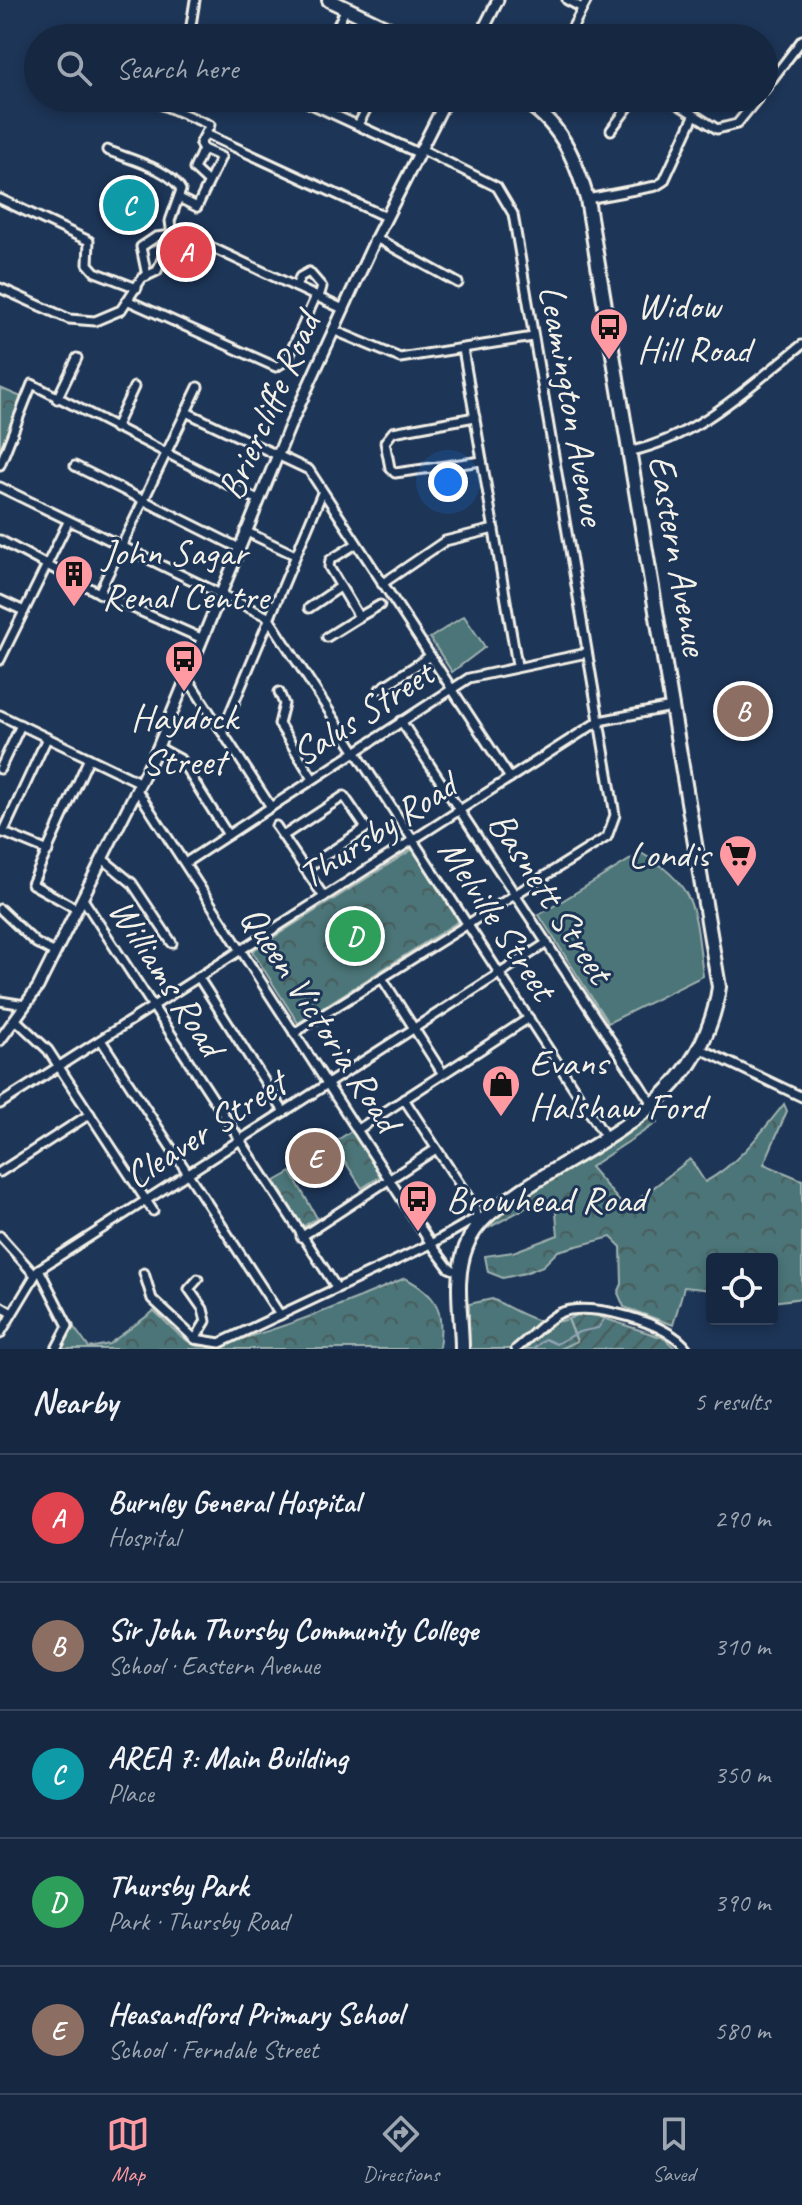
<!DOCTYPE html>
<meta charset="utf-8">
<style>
:root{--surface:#162841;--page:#23344c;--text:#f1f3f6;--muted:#9ea6b1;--line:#35445a;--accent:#ff9aa2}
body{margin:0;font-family:Caveat,sans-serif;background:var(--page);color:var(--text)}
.controls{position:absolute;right:24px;bottom:24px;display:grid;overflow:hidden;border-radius:8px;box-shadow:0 4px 12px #0003}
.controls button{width:72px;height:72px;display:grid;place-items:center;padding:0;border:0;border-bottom:2px solid var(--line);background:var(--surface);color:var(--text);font:40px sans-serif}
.you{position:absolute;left:448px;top:482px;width:28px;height:28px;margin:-20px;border:6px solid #fff;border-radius:50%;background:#1a73e8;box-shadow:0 0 0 12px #1a73e833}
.badge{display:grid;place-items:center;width:52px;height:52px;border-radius:50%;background:var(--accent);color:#fff;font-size:26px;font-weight:700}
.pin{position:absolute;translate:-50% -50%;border:4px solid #fff;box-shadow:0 2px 8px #0006}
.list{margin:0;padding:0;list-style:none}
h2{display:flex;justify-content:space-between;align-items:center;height:104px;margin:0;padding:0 32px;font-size:34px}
h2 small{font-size:26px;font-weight:400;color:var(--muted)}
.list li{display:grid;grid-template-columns:52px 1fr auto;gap:24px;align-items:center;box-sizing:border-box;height:128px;padding:0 32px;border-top:2px solid var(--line)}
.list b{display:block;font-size:30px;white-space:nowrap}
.list p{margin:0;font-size:26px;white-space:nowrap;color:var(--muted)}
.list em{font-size:26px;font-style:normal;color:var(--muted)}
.icon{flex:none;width:44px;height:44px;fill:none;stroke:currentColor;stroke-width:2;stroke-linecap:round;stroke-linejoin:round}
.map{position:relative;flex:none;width:802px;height:1349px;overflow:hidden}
.search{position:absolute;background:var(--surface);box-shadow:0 4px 12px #0003;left:24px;right:24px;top:24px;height:88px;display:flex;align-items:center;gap:20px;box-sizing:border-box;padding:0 28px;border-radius:44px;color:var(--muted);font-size:30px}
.sheet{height:744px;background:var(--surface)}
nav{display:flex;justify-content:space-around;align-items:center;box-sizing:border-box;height:112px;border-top:2px solid var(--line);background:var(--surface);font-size:22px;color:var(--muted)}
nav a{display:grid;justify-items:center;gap:4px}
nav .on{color:var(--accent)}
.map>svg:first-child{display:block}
</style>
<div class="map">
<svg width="802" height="1349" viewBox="0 0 802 1349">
<defs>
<pattern id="forest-crowns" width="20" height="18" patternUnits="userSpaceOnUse" patternTransform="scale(2)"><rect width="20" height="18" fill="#4c7478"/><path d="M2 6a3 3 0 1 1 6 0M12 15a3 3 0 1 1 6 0" fill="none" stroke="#4a5c5c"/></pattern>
<pattern id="garden-furrows" width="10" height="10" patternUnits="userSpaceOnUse" patternTransform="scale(2)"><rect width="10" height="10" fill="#4c7478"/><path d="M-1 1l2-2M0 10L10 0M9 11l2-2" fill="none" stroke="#4a5c5c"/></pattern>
</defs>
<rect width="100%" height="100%" fill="#1d3557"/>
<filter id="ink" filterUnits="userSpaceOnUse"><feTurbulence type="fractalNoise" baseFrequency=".0125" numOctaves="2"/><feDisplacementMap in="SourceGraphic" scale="16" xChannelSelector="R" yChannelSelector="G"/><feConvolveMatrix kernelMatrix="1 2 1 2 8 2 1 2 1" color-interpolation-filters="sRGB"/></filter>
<g filter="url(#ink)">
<g fill="#4c7478" stroke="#a0b2b0" stroke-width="2">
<polygon points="464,616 485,647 452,672 430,638"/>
<path d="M 641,853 C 700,886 695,916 703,976 L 608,1023 L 539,915 Z"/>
</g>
<g fill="url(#forest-crowns)" stroke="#a0b2b0" stroke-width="2">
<polygon points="0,388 26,399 0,465"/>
<polygon points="413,849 459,921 298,1023 252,951"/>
<path d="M 784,1104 L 787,1111 L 764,1164 L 802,1180 L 802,1298 L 772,1302 L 772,1259 L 712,1259 L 712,1290 L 684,1287 L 673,1325 L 624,1307 L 618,1293 L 622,1284 L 621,1247 L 611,1237 L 558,1251 L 543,1266 L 525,1273 L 503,1278 L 488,1272 L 485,1256 L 513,1252 L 558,1235 L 555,1203 L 542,1199 L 490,1227 L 495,1217 L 654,1112 L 658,1122 L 590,1167 L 626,1209 L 690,1159 L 705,1182 C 738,1164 761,1133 784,1104 Z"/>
<polygon points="353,1130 382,1175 362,1188 333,1143"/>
<polygon points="291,1172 317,1218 302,1227 275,1181"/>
<path d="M 405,1278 C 439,1296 444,1311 439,1349 L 61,1349 L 73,1326 L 89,1348 L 109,1344 L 154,1311 C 166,1321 182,1341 197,1346 C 235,1349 365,1296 405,1278 Z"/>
<path d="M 492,1299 C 516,1310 541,1330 568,1319 L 577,1341 L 560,1349 L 469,1349 L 469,1304 Z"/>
</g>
<polygon fill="url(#garden-furrows)" stroke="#a0b2b0" stroke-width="2" points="585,1312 664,1338 676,1349 560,1349 577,1341 568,1319"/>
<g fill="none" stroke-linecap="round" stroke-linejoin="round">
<polyline stroke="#92a4b4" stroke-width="2" points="533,1349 545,1339 556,1344 579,1332 598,1328 604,1320"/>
<g stroke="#f4f1e8" stroke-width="13">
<g id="minor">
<polyline points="567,0 582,8"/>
<polyline points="572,30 583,38"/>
<polyline points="189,38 195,0"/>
<polyline points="332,38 346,8"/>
<polyline points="567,38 587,0"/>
<polyline points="764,90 802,40"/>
<polyline points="146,98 210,125 200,144 203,149"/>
<polyline points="298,98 418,153"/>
<polyline points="668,98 717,129 737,124 758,98"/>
<polyline points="358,125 372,98"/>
<polyline points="611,130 635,98"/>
<polyline points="206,134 386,217"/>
<path d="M 107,150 C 128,159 171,169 181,190 L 170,221 L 172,235 L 156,237 L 141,247 L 147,276"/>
<polyline points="179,198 197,207 221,157 203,149 194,169 208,182"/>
<polyline points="0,199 89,241 88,264 95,272 137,288"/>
<polyline points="587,199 656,186 664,181 694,116"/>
<polyline points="376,238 458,283"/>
<polyline points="296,287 300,277 309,272 322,287 319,297"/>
<polyline points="0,288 69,319 95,321 121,310 142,278 157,271 172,235 183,234 343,309"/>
<polyline points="129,301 276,367 287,360 316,296"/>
<polyline points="333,330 400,358 533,337"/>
<polyline points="463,349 517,665"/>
<polyline points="57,399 77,358"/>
<polyline points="186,412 309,470 510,778"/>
<polyline points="475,417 393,432 385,442 390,468 395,473 482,461"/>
<polyline points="115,428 134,387"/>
<path d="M 632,451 C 699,436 748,387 802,345"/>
<polyline points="0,465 32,384 258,500"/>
<polyline points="75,466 239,548"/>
<polyline points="0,487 268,617 605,1136"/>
<polyline points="245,531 295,555"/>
<polyline points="0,540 99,593 203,639"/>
<polyline points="356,544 330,560 329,567 359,617 380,605"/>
<polyline points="382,584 445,541 494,529"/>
<polyline points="99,593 198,387"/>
<polyline points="0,600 24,611"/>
<polyline points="309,608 340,587"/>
<polyline points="327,637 359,617"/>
<polyline points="0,660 68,522"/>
<polyline points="188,679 271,807"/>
<polyline points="380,689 430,656"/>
<polyline points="279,692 284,704 279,724 313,779"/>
<polyline points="0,715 141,783"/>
<polyline points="401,721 653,1105"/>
<polyline points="222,732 322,493"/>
<polyline points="158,747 180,759 228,835"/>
<polyline points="0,769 21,725"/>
<polyline points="137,790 431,1244 449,1268 459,1272"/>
<polyline points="276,826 324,897"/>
<polyline points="2,832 48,851"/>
<polyline points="3,833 47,738"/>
<polyline points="283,836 344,796 366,828 305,869"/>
<polyline points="104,860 132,883 172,943"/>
<polyline points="185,863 469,678 587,653"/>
<polyline points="83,899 336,1287"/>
<polyline points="0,909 36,943 55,953"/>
<polyline points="77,909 32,884 89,758"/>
<polyline points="199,978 284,1112"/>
<polyline points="382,978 443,1074"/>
<polyline points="0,1001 25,1005"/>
<polyline points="15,1019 48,1050 153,1211"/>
<polyline points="294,1033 607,837 615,815 513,214 497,187 421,149"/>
<polyline points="101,1040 280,1315"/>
<polyline points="701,1049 802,1097"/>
<polyline points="404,1099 476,1209 477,1217"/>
<polyline points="0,1104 599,721 672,707"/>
<polyline points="357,1130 529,1018"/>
<polyline points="0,1172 90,1114"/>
<polyline points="0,1236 34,1274"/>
<polyline points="301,1237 436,1149"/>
<polyline points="39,1269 68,1326 56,1349"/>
<polyline points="144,1273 152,1299 195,1339 220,1343 431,1244 478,1217 482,1220"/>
<polyline points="0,1306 12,1313"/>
<polyline points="0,1334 39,1269 547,943"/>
<polyline points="195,1339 206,1321 203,1309 189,1289 198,1279"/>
<path d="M 516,1349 C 530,1338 545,1320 560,1313 C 589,1300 670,1323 687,1349"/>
</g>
</g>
<g stroke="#f4f1e8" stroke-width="15">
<g id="tertiary">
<polyline points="479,38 498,0"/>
<polyline points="0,1040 38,987 158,747 289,428 376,238 447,98"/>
</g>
</g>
<g stroke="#f4f1e8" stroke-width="18">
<g id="trunk">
<polyline points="329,0 408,38"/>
<path d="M 462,1349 C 462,1314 453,1281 466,1247 C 476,1219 502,1204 525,1188 C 610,1133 703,1098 719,987 L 587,199 C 575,157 559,120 519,98"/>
</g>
</g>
<use href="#minor" stroke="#1d3557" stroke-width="7"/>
<use href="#tertiary" stroke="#1d3557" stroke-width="9"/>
<use href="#trunk" stroke="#1d3557" stroke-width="12"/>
</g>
</g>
<defs>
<g id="bus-pin" transform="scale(2)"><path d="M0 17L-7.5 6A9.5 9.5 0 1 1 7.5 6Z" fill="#ff9aa2" stroke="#1d3557"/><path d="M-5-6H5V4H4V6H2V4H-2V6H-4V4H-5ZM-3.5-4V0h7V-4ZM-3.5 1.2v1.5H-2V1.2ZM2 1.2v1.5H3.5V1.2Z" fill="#111"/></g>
<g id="building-pin" transform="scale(2)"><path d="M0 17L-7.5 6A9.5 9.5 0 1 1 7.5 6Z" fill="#ff9aa2" stroke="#1d3557"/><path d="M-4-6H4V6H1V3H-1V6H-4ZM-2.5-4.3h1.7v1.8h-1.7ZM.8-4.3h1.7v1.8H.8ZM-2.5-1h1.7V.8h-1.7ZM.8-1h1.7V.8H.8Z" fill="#111"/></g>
<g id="supermarket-pin" transform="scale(2)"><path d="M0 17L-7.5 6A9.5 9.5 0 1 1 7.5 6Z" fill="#ff9aa2" stroke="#1d3557"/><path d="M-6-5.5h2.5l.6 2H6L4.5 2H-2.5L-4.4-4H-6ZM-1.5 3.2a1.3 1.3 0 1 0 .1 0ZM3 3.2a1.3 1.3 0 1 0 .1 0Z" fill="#111"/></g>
<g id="shop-pin" transform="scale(2)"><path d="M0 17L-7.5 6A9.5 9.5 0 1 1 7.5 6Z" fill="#ff9aa2" stroke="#1d3557"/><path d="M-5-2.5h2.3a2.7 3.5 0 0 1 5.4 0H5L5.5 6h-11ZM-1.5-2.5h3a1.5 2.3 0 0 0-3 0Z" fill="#111"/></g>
</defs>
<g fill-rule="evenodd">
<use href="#bus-pin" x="609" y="327"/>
<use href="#building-pin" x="74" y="574"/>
<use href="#bus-pin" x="184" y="659"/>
<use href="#supermarket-pin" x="738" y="854"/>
<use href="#shop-pin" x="501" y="1084"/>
<use href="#bus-pin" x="418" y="1199"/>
</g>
<g text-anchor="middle" stroke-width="6" stroke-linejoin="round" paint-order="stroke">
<g font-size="38" fill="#f4f1e8" stroke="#1d3557" text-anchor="start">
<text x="637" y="318">Widow<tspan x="637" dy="44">Hill Road</tspan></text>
<text x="102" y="565">John Sagar<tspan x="102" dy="44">Renal Centre</tspan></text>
<text x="184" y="730" text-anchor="middle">Haydock<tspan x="184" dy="44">Street</tspan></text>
<text x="710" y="867" text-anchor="end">Londis</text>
<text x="529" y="1075">Evans<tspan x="529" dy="44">Halshaw Ford</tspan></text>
<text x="446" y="1212">Browhead Road</text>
</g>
<g font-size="38" fill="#f4f1e8" stroke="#1d3557">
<text transform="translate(573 405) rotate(80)" y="13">Leamington Avenue</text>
<text transform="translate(268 406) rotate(-66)" y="13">Briercliffe Road</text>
<text transform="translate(679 555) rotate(80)" y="13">Eastern Avenue</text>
<text transform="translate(362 713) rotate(-33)" y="13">Salus Street</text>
<text transform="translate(377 830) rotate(-33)" y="13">Thursby Road</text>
<text transform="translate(551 897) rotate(57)" y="13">Basnett Street</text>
<text transform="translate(498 919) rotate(57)" y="13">Melville Street</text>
<text transform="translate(167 977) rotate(57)" y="13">Williams Road</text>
<text transform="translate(321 1018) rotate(57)" y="13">Queen Victoria Road</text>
<text transform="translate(205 1129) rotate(-33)" y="13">Cleaver Street</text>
</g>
</g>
</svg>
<div class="controls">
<button><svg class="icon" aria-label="locate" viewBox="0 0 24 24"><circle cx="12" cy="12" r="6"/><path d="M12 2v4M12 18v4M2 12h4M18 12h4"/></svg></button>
</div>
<div class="you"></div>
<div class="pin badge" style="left:186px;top:252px;background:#e0444e">A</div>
<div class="pin badge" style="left:743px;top:711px;background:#8d6e63">B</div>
<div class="pin badge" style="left:129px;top:205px;background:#0f9aa8">C</div>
<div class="pin badge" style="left:355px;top:936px;background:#2e9e5b">D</div>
<div class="pin badge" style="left:315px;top:1158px;background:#8d6e63">E</div>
<div class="search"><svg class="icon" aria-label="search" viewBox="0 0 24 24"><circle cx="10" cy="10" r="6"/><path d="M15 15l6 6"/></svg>Search here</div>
</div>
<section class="sheet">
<h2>Nearby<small>5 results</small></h2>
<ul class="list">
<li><span class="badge" style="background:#e0444e">A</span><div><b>Burnley General Hospital</b><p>Hospital</p></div><em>290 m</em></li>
<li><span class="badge" style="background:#8d6e63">B</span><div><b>Sir John Thursby Community College</b><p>School · Eastern Avenue</p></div><em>310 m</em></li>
<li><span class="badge" style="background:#0f9aa8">C</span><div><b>AREA 7: Main Building</b><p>Place</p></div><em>350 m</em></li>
<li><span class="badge" style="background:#2e9e5b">D</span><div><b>Thursby Park</b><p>Park · Thursby Road</p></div><em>390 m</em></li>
<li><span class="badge" style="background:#8d6e63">E</span><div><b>Heasandford Primary School</b><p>School · Ferndale Street</p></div><em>580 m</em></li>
</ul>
</section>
<nav>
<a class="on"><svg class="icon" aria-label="map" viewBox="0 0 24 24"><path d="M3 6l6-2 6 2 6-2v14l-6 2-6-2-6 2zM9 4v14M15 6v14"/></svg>Map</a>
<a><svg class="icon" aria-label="directions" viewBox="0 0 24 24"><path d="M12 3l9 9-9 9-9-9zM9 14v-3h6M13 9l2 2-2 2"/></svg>Directions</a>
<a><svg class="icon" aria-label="saved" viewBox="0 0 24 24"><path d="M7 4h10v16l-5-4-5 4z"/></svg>Saved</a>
</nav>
